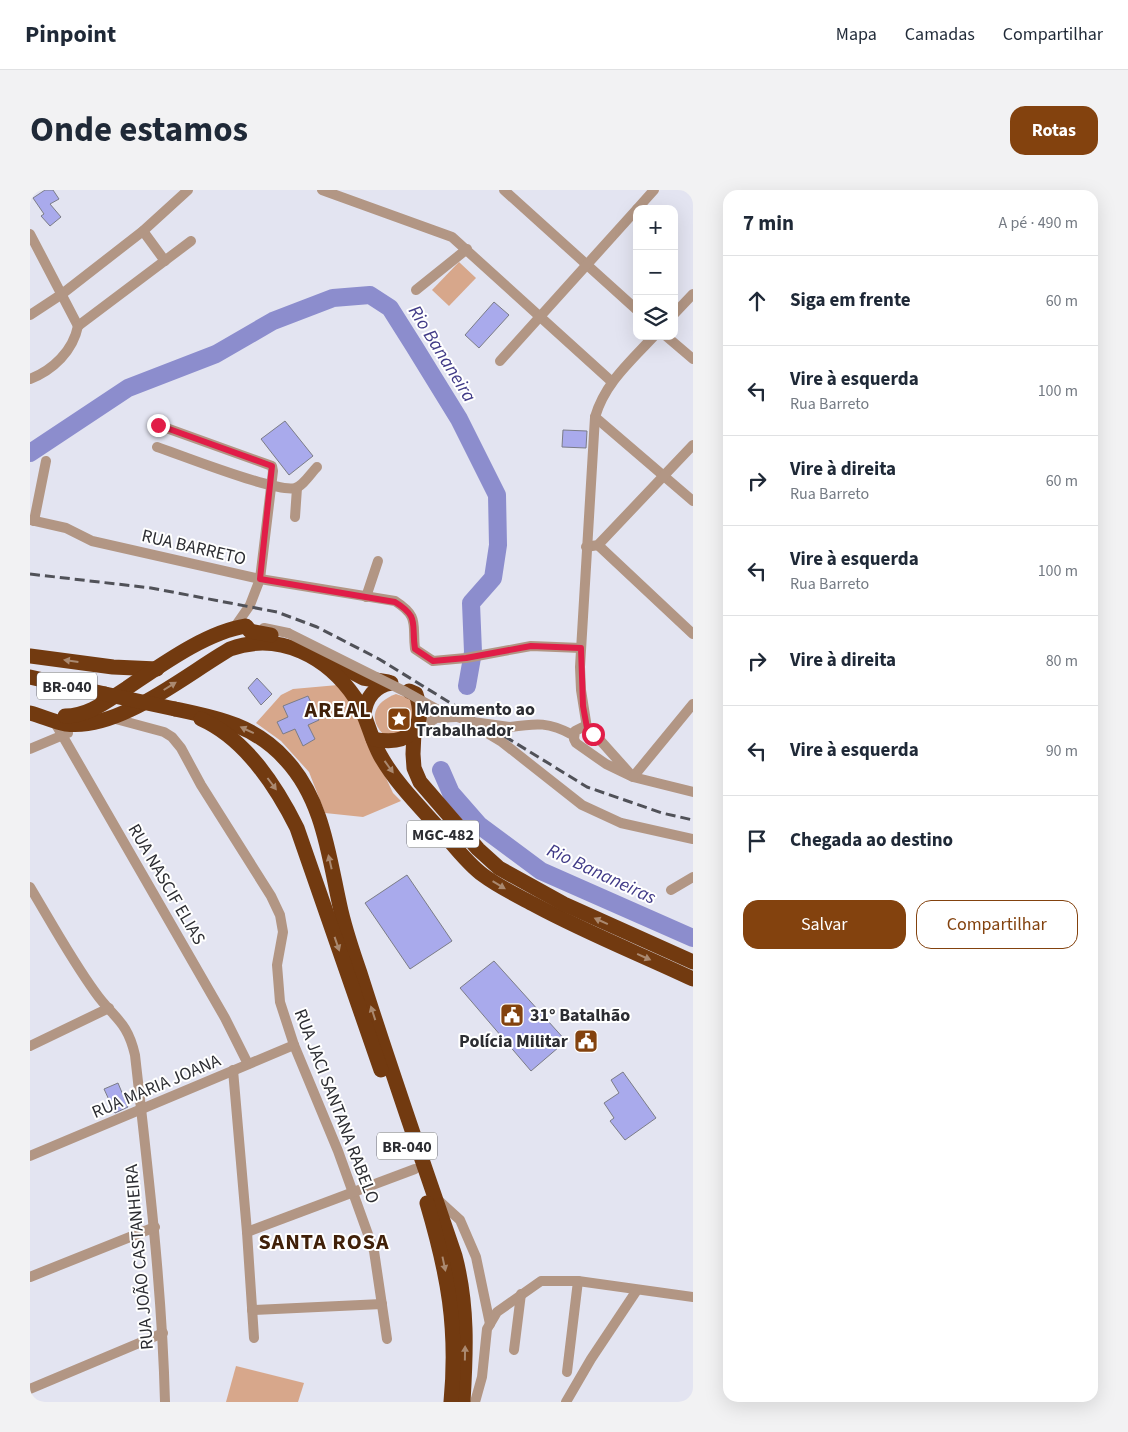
<!DOCTYPE html>
<html lang="pt">
<meta charset="utf-8">
<style>
:root{--surface:#fff;--page:#f2f2f3;--text:#1f2937;--muted:#747a83;--line:#e0e1e3;--accent:#83420e}
body{margin:0;font-family:"Source Sans 3",sans-serif;background:var(--page);color:var(--text)}
.controls{position:absolute;right:15px;top:15px;display:grid;overflow:hidden;border-radius:10px;box-shadow:0 5px 20px #0002}
.controls button{width:45px;height:45px;display:grid;place-items:center;padding:0;border:0;border-bottom:1px solid var(--line);background:var(--surface);color:var(--text);font:25px sans-serif}
.stop{position:absolute;width:15px;height:15px;margin:-11px;border:4px solid #e11d48;border-radius:50%;background:#fff}
.stop.end{background:#e11d48;border-color:#fff;box-shadow:0 1px 5px #0008}
.list{margin:0;padding:0;list-style:none}
h2{display:flex;justify-content:space-between;align-items:center;height:65px;margin:0;padding:0 20px;font-size:21px}
h2 small{font-size:16px;font-weight:400;color:var(--muted)}
.list li{display:grid;grid-template-columns:32px 1fr auto;gap:15px;align-items:center;box-sizing:border-box;height:90px;padding:0 20px;border-top:1px solid var(--line)}
.list b{display:block;font-size:19px;white-space:nowrap}
.list p{margin:0;font-size:16px;white-space:nowrap;color:var(--muted)}
.list em{font-size:16px;font-style:normal;color:var(--muted)}
.actions{display:flex;gap:10px;padding:15px 20px}
.actions a{flex:1;padding:11px 0;border:1px solid var(--accent);border-radius:15px;text-align:center;font-size:18px;color:var(--accent)}
.actions .main{background:var(--accent);color:#fff}
.icon{flex:none;width:28px;height:28px;fill:none;stroke:currentColor;stroke-width:2;stroke-linecap:round;stroke-linejoin:round}
.map{position:relative;flex:none;width:663px;height:1212px;overflow:hidden;border-radius:15px}
header{display:flex;align-items:center;gap:30px;box-sizing:border-box;height:70px;padding:0 25px;background:var(--surface);border-bottom:1px solid var(--line)}
header strong{font-size:24px}
nav{display:flex;gap:28px;margin-inline-start:auto;font-size:18px}
.intro{display:flex;align-items:center;justify-content:space-between;box-sizing:border-box;height:120px;padding:0 30px}
h1{margin:0;font-size:35px}
.button{padding:12px 22px;border-radius:15px;background:var(--accent);color:#fff;font-size:18px;font-weight:700}
main{display:flex;gap:30px;padding:0 30px}
aside{flex:1;background:var(--surface);border-radius:15px;box-shadow:0 5px 20px #0002}
.map>svg:first-child{display:block}
</style>
<header>
<strong>Pinpoint</strong>
<nav><a>Mapa</a><a>Camadas</a><a>Compartilhar</a></nav>
</header>
<div class="intro"><h1>Onde estamos</h1><a class="button">Rotas</a></div>
<main>
<div class="map">
<svg width="663" height="1212" viewBox="0 0 663 1212">
<rect width="100%" height="100%" fill="#e3e4f1"/>
<g fill="#d7a78b">
<polygon points="429,72 446,88 419,116 402,100"/>
<polygon points="308,495 318,507 363,603 371,611 333,627 295,623 279,582 251,551 226,533 251,505 263,499"/>
<path d="M 366,504 L 381,509 L 388,537 L 355,546 C 337,529 344,512 366,504 Z"/>
<polygon points="206,1176 274,1193 268,1212 196,1212"/>
</g>
<g fill="none" stroke-linecap="round" stroke-linejoin="round">
<g stroke="#8c8dcd" stroke-width="18">
<polyline points="0,263 98,198 186,164 243,131 303,108 340,105 360,118 384,156 429,229 467,305 468,355 463,388 441,413 443,462 437,496"/>
<polyline points="411,580 421,603 449,635 511,681 663,748"/>
</g>
</g>
<g fill="#a9aaec" stroke="#7b7c87">
<polygon points="15,0 23,0 29,9 20,14 31,27 20,36 11,26 14,24 3,8"/>
<polygon points="464,112 479,125 449,158 435,145"/>
<polygon points="255,231 283,266 259,285 231,249"/>
<polygon points="533,240 557,241 556,258 532,257"/>
<polygon points="227,488 242,504 231,515 218,498"/>
<polygon points="278,506 289,530 278,535 285,549 273,556 265,539 253,544 247,532 258,527 253,516"/>
<polygon points="377,685 422,751 380,779 335,713"/>
<polygon points="464,771 536,851 501,881 430,798"/>
<polygon points="593,882 626,928 595,950 580,931 584,928 574,913 589,903 581,890"/>
<polygon points="88,893 98,917 85,923 74,899"/>
</g>
<g fill="none" stroke-linecap="round" stroke-linejoin="round">
<g stroke="#b29684" stroke-width="10">
<polyline points="292,0 422,47 581,191"/>
<polyline points="474,0 607,120"/>
<polyline points="607,19 624,0"/>
<polyline points="113,41 135,71"/>
<polyline points="0,44 48,136"/>
<polyline points="386,100 437,59"/>
<polyline points="644,124 663,104"/>
<polyline points="0,125 32,104 113,41 158,0"/>
<polyline points="48,136 161,51"/>
<polyline points="636,146 663,169"/>
<polyline points="470,171 607,19"/>
<path d="M 0,189 C 23,180 43,161 48,136"/>
<polyline points="565,227 663,311"/>
<polyline points="128,235 242,276 243,281 230,389 220,415 204,438"/>
<path d="M 127,257 C 151,265 246,303 265,298 C 273,296 281,283 287,277"/>
<polyline points="265,327 267,298"/>
<path d="M 0,330 L 36,338 L 62,351 L 230,389 L 365,411 C 390,427 382,434 385,459 L 403,471 L 436,468 L 501,456 L 551,458"/>
<polyline points="4,331 16,271"/>
<polyline points="568,355 663,444"/>
<polyline points="556,357 568,355 663,255"/>
<polyline points="336,407 348,371"/>
<polyline points="234,438 258,443"/>
<polyline points="82,528 134,542 142,547 151,558 171,595 241,706 250,725 253,742 247,775 250,812 264,855 308,961 344,1061 357,1149"/>
<polyline points="24,531 195,828 218,874"/>
<polyline points="437,531 472,552 552,615 591,633 663,649"/>
<path d="M 480,537 C 507,533 519,532 543,545"/>
<path d="M 557,538 L 551,500 L 550,477 L 565,227 C 575,193 600,172 624,146"/>
<polyline points="386,541 406,528 425,527"/>
<polyline points="0,559 38,543"/>
<polyline points="603,587 561,540 553,537 545,541 544,549 546,553 576,574 603,587 663,602"/>
<polyline points="603,587 663,514"/>
<path d="M 0,697 C 21,732 41,769 65,802 C 84,829 97,830 105,865 C 118,981 132,1096 135,1212"/>
<polyline points="641,700 663,687"/>
<polyline points="0,856 79,818"/>
<polyline points="203,880 217,1042 224,1148"/>
<polyline points="0,966 264,855"/>
<polyline points="408,1010 430,1030 446,1067 460,1134"/>
<polyline points="217,1042 385,979"/>
<polyline points="0,1087 125,1037"/>
<polyline points="222,1120 352,1114"/>
<polyline points="484,1160 491,1104"/>
<polyline points="537,1182 548,1091"/>
<polyline points="0,1199 133,1143"/>
<polyline points="445,1212 452,1187 457,1139 467,1122 511,1091 548,1091 663,1107"/>
<polyline points="536,1212 561,1169 607,1100"/>
</g>
<g stroke="#723a10" stroke-width="15">
<polyline points="0,466 83,477 127,479"/>
<polyline points="294,467 333,488 358,492"/>
<polyline points="0,487 75,504"/>
<path d="M 145,519 C 188,528 225,535 256,570 C 294,611 299,669 311,721 C 316,742 323,763 330,783 C 360,878 393,972 425,1066 C 438,1115 436,1162 433,1212"/>
<path d="M 0,523 C 12,526 24,532 36,534 C 89,541 155,485 200,459 C 250,441 298,467 326,509 C 337,526 340,547 350,565 C 366,594 392,619 414,644 C 426,658 438,674 453,685 C 469,697 488,706 505,715 C 557,743 610,764 663,789"/>
<path d="M 334,524 C 336,508 344,496 361,493"/>
<path d="M 35,526 C 59,526 78,510 97,498 C 130,476 176,442 216,436 L 220,441 L 241,445"/>
<path d="M 171,529 C 216,549 246,596 267,638 L 351,880"/>
<polyline points="384,542 383,564 384,578 390,592 448,659 469,678 534,714 663,772"/>
<path d="M 343,549 C 377,556 398,540 386,504 L 379,501"/>
<path d="M 397,1013 C 418,1084 428,1138 421,1212"/>
</g>
<polyline stroke="#505158" stroke-width="3" stroke-dasharray="10 5" stroke-linecap="butt" points="0,384 121,398 247,422 287,437 349,469 557,597 632,623 663,630"/>
<polyline stroke="#b29684" stroke-width="10" points="258,443 376,502 412,522 443,532 480,537"/>
<polyline stroke="#723a10" stroke-width="15" points="75,504 145,519"/>
</g>
<defs><path id="oneway-solid" d="M-6-.8H1V-3.2L6.5 0L1 3.2V.8H-6Z" transform="scale(1.25)"/></defs>
<g fill="#aa8970">
<use href="#oneway-solid" transform="translate(41 471) rotate(-172)"/>
<use href="#oneway-solid" transform="translate(140 496) rotate(-32)"/>
<use href="#oneway-solid" transform="translate(217 540) rotate(-155)"/>
<use href="#oneway-solid" transform="translate(359 577) rotate(54)"/>
<use href="#oneway-solid" transform="translate(242 594) rotate(53)"/>
<use href="#oneway-solid" transform="translate(300 672) rotate(-103)"/>
<use href="#oneway-solid" transform="translate(469 695) rotate(31)"/>
<use href="#oneway-solid" transform="translate(571 731) rotate(-156)"/>
<use href="#oneway-solid" transform="translate(307 754) rotate(71)"/>
<use href="#oneway-solid" transform="translate(614 767) rotate(24)"/>
<use href="#oneway-solid" transform="translate(343 823) rotate(-108)"/>
<use href="#oneway-solid" transform="translate(414 1074) rotate(78)"/>
<use href="#oneway-solid" transform="translate(435 1163) rotate(-89)"/>
</g>
<g fill="none" stroke-linecap="round" stroke-linejoin="round">
<path stroke="#e11d48" stroke-width="6" d="M 128,235 L 242,276 L 230,389 L 365,412 C 390,427 381,434 385,459 L 403,471 L 436,468 L 501,456 L 551,458 L 553,516 L 557,538 L 563,544"/>
</g>
<defs>
<g id="sight-square" transform="scale(1.25)"><rect x="-9" y="-9" width="18" height="18" rx="4" fill="#83420e" stroke="#fff"/><path d="M0-6L1.8-2.2L6-1.7L2.9 1.2L3.7 5.4L0 3.3L-3.7 5.4L-2.9 1.2L-6-1.7L-1.8-2.2Z" fill="#fff"/></g>
<g id="civic-square" transform="scale(1.25)"><rect x="-9" y="-9" width="18" height="18" rx="4" fill="#83420e" stroke="#fff"/><path d="M-.6-6.5H3V-4.5H.6V-3L4-1V1h2V6H-6V1h2V-1L-.6-3ZM-1.2 2.5V6h2.4V2.5Z" fill="#fff"/></g>
</defs>
<g fill-rule="evenodd">
<use href="#sight-square" x="369" y="529"/>
<use href="#civic-square" x="482" y="825"/>
<use href="#civic-square" x="556" y="851"/>
</g>
<g text-anchor="middle" stroke-width="4" stroke-linejoin="round" paint-order="stroke">
<g fill="#fff" stroke="#6b6c70" stroke-width="1">
<rect x="7" y="482.5" width="60" height="27" rx="4"/>
<rect x="377" y="630.5" width="72" height="27" rx="4"/>
<rect x="347" y="942.5" width="60" height="27" rx="4"/>
</g>
<g font-size="16" font-weight="bold" fill="#2c2d32">
<text x="37" y="502">BR-040</text>
<text x="413" y="650">MGC-482</text>
<text x="377" y="962">BR-040</text>
</g>
<g font-size="18" fill="#2c2d32" stroke="#fff">
<text transform="translate(164 357) rotate(13)" y="6">RUA BARRETO</text>
<text transform="translate(137 694) rotate(60)" y="6">RUA NASCIF ELIAS</text>
<text transform="translate(126 896) rotate(-23)" y="6">RUA MARIA JOANA</text>
<text transform="translate(307 916) rotate(69)" y="6">RUA JACI SANTANA RABELO</text>
<text transform="translate(109 1067) rotate(-95)" y="6">RUA JOÃO CASTANHEIRA</text>
</g>
<g font-size="18" font-weight="bold" fill="#2c2d32" stroke="#fff" text-anchor="start">
<text x="386" y="525">Monumento ao<tspan x="386" dy="21">Trabalhador</tspan></text>
<text x="500" y="831">31° Batalhão</text>
<text x="538" y="857" text-anchor="end">Polícia Militar</text>
</g>
<g font-size="19" font-style="italic" fill="#403a87" stroke="#fff">
<text transform="translate(413 163) rotate(58)" y="7">Rio Bananeira</text>
<text transform="translate(572 683) rotate(25)" y="7">Rio Bananeiras</text>
</g>
<g font-size="22" font-weight="bold" letter-spacing="1" fill="#402009" stroke="#fff">
<text x="308" y="527">AREAL</text>
<text x="294" y="1059">SANTA ROSA</text>
</g>
</g>
</svg>
<div class="controls">
<button>+</button>
<button>−</button>
<button><svg class="icon" aria-label="layers" viewBox="0 0 24 24"><path d="M12 4l9 5-9 5-9-5zM3 14l9 5 9-5"/></svg></button>
</div>
<div class="stop" style="left:563px;top:544px"></div>
<div class="stop end" style="left:128px;top:235px"></div>
</div>
<aside>
<h2>7 min<small>A pé · 490 m</small></h2>
<ul class="list">
<li><svg class="icon" aria-label="ahead" viewBox="0 0 24 24"><path d="M12 20V5M6 11l6-6 6 6"/></svg><div><b>Siga em frente</b></div><em>60 m</em></li>
<li><svg class="icon" aria-label="left" viewBox="0 0 24 24"><path d="M17 20v-9H6M10 6l-5 5 5 5"/></svg><div><b>Vire à esquerda</b><p>Rua Barreto</p></div><em>100 m</em></li>
<li><svg class="icon" aria-label="right" viewBox="0 0 24 24"><path d="M7 20v-9h11M14 6l5 5-5 5"/></svg><div><b>Vire à direita</b><p>Rua Barreto</p></div><em>60 m</em></li>
<li><svg class="icon" aria-label="left" viewBox="0 0 24 24"><path d="M17 20v-9H6M10 6l-5 5 5 5"/></svg><div><b>Vire à esquerda</b><p>Rua Barreto</p></div><em>100 m</em></li>
<li><svg class="icon" aria-label="right" viewBox="0 0 24 24"><path d="M7 20v-9h11M14 6l5 5-5 5"/></svg><div><b>Vire à direita</b></div><em>80 m</em></li>
<li><svg class="icon" aria-label="left" viewBox="0 0 24 24"><path d="M17 20v-9H6M10 6l-5 5 5 5"/></svg><div><b>Vire à esquerda</b></div><em>90 m</em></li>
<li><svg class="icon" aria-label="arrive" viewBox="0 0 24 24"><path d="M6 21V4h12l-3 4 3 4H6"/></svg><div><b>Chegada ao destino</b></div></li>
</ul>
<div class="actions"><a class="main">Salvar</a><a>Compartilhar</a></div>
</aside>
</main>
